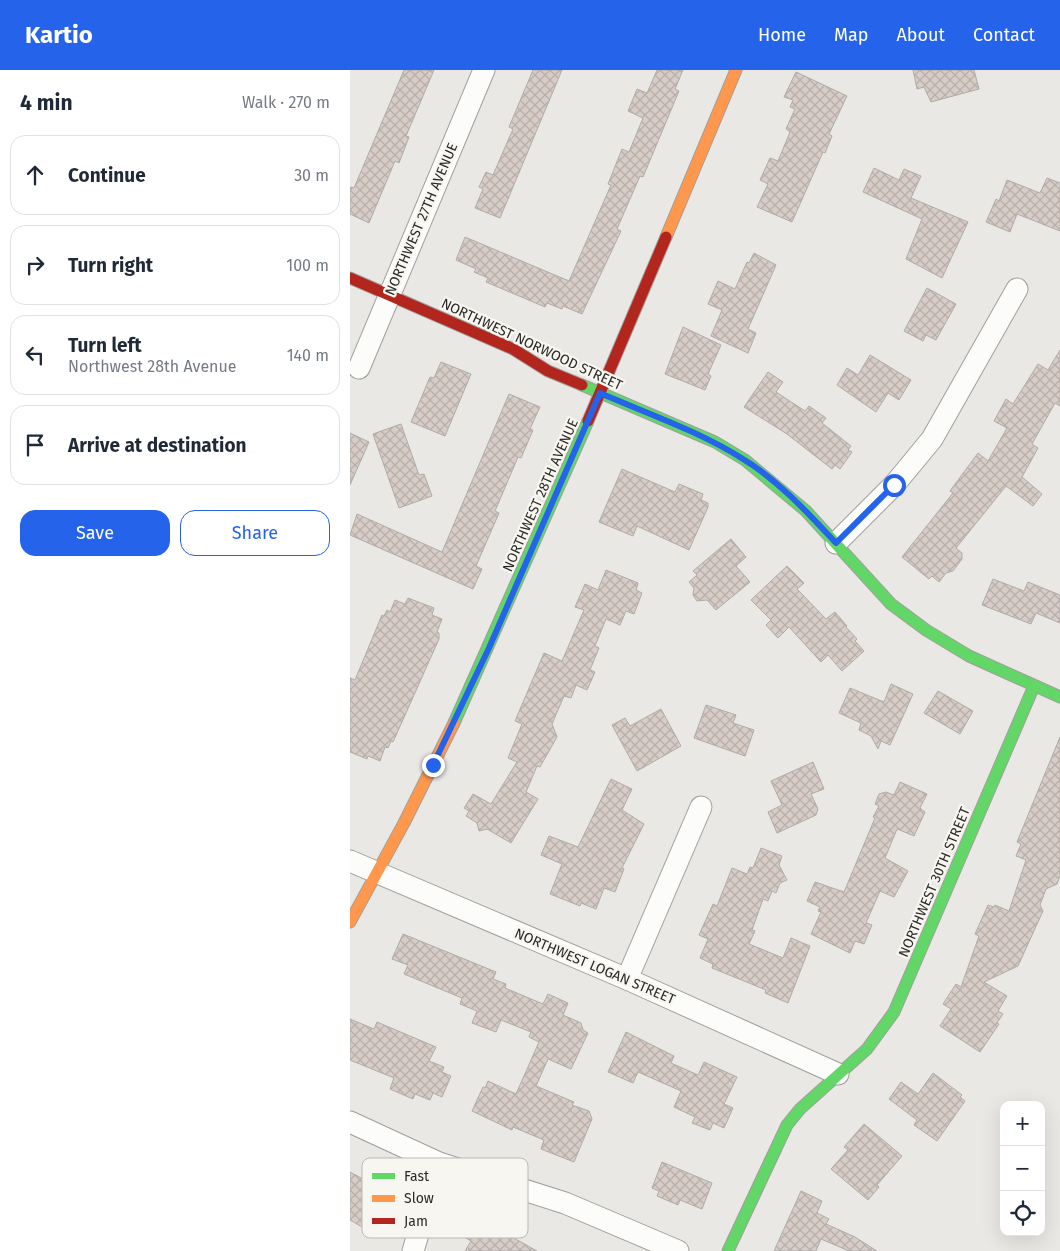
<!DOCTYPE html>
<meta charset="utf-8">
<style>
:root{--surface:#fff;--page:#f2f2f3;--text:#1f2937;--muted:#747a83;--line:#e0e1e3;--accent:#2563eb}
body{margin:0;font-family:"Fira Sans",sans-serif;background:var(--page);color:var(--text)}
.controls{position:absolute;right:15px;bottom:15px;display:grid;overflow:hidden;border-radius:10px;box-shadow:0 5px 20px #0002}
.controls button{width:45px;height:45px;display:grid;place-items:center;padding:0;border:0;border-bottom:1px solid var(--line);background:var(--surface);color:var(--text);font:25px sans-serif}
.stop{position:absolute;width:15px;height:15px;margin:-11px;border:4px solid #2563eb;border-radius:50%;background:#fff}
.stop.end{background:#2563eb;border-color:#fff;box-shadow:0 1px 5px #0008}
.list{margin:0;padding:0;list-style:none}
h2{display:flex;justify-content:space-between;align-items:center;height:65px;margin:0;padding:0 20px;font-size:21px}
h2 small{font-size:16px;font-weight:400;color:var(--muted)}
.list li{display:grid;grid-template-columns:32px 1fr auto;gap:15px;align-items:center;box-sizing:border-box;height:80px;margin:0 10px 10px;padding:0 10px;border:1px solid var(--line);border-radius:15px}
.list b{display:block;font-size:19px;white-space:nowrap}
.list p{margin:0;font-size:16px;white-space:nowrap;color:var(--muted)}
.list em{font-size:16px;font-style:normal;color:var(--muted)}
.actions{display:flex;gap:10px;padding:15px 20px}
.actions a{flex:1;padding:11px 0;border:1px solid var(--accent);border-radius:15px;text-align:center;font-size:18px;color:var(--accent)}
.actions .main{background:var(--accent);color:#fff}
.icon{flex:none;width:28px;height:28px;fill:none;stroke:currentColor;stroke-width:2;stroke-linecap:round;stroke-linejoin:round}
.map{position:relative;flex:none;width:710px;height:1181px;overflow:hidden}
header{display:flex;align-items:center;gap:30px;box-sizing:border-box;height:70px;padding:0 25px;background:var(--accent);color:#fff}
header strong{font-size:24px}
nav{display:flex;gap:28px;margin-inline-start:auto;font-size:18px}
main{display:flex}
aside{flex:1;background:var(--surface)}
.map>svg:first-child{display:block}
</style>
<header>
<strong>Kartio</strong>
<nav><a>Home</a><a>Map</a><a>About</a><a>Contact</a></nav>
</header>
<main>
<aside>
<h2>4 min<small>Walk · 270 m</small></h2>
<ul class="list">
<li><svg class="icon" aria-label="ahead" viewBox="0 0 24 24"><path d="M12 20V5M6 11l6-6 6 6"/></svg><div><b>Continue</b></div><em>30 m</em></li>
<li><svg class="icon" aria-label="right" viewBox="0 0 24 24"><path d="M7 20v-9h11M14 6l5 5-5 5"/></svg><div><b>Turn right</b></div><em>100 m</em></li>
<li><svg class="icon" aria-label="left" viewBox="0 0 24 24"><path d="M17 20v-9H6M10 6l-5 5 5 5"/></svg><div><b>Turn left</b><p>Northwest 28th Avenue</p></div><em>140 m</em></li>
<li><svg class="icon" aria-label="arrive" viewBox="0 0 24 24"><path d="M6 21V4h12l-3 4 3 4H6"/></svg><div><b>Arrive at destination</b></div></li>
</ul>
<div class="actions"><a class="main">Save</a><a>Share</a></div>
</aside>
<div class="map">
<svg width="710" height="1181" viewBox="0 0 710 1181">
<defs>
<pattern id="building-cross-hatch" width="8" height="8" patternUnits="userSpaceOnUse" patternTransform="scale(1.25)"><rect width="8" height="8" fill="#d7ccc6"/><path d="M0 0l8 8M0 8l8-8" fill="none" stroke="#b9afaa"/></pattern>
</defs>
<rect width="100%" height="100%" fill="#eae8e5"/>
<g fill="url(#building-cross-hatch)" stroke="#aeacaa">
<polygon points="54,0 84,0 56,66 59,67 49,93 45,91 19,153 0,144 0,117 4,118"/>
<polygon points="183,0 212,0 150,148 125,138 133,119 129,117 136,102 143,105 163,59 159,57"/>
<polygon points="307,0 333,0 325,19 329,21 293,107 290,106 267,159 271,161 232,244 213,236 212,239 197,233 195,237 136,212 138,208 124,202 126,199 106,190 115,167 219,211 261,115 258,114 272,79 279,82 293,48 278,41 287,19 297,23"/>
<polygon points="563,0 624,0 629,19 581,32 574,17 567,19"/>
<polygon points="446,2 497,26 479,64 482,66 475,83 473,82 442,152 407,137 418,114 410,110 420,88 428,91 440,62 436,59 445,39 440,37 443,30 434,27"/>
<polygon points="524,98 549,110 554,99 571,106 561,128 618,152 592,208 556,189 572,149 513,122"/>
<polygon points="697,108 710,113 710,161 667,144 660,162 636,152 646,129 649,131 657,110 690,123"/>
<polygon points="404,183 426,195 398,259 406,263 398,283 361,266 372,240 358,234 368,211 385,219 397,192 399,193"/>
<polygon points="577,218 606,234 586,270 576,265 573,271 554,261"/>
<polygon points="333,257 371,275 358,304 361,306 355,320 315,304"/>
<polygon points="710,280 710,336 705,333 682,374 688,378 672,407 692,424 683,436 656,416 606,478 612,483 612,489 603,501 596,503 589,512 582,506 579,509 552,487 603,423 600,421 628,383 638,391 657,358 644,351 656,329 663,334 688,294 698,300"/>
<polygon points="520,285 561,310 549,330 538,323 526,342 487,315 497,298 508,305"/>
<polygon points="91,292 121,304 95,366 61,352 80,307 84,308"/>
<polygon points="418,302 433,312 426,322 455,341 459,336 476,348 472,353 501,376 498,380 502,382 490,399 485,395 482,399 437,364 394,337"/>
<polygon points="159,324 190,337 180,359 183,360 171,388 168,387 145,441 149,443 126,496 132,499 123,519 0,465 7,444 92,482"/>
<polygon points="51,354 69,405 74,404 82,426 49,438 23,364"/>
<polygon points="0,363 19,372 0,415"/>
<polygon points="272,399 325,422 329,414 353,424 351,430 358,433 358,437 339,480 287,456 283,466 249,452"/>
<polygon points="381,469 396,487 386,496 400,512 366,540 357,530 347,531 343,525 344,518 339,512 347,505 343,501"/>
<polygon points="437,496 454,513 447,519 476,549 485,542 497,556 496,557 507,569 505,571 514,581 492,601 478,585 471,592 439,557 428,568 416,555 421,550 401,530"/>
<polygon points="256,500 288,513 286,520 292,523 284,544 276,541 270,555 256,549 245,576 249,578 240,600 245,602 237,620 226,615 221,628 214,626 202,654 207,667 190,697 187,696 176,722 188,729 161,773 137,759 129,761 127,753 116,746 119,741 114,738 123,724 141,734 167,692 158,688 172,654 165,651 194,583 212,591 234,540 225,537 235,514 248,520"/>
<polygon points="643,509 674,521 678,512 710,525 710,553 686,543 681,554 632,535"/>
<polygon points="58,528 84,538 82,545 92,549 87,562 89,563 89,569 43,672 41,671 38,678 35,677 30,691 18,686 17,689 0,682 0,608 5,610 32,545 34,546 37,540 40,542 45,530 55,534"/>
<polygon points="541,614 563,624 540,675 531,671 528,679 521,666 509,660 511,653 489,643 500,618 534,632"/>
<polygon points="588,621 623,641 610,664 574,643"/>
<polygon points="356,635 386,645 383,653 404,660 395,686 344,668"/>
<polygon points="311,639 331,676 287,701 262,655 275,648 280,656"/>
<polygon points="710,667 710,806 707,814 696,819 690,835 693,841 668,896 634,912 657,926 648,941 653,944 647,953 649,954 630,982 590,956 601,939 593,934 606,914 611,917 629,866 625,864 638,835 644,837 645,835 659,841 676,790 666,786 671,774 667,772"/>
<polygon points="463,692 474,719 461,724 468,739 466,745 427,763 418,742 432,735 421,711"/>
<polygon points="261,709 282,719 272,740 294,754 272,798 274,799 265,822 254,818 246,839 231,833 230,836 200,824 212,794 191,785 199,766 228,777"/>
<polygon points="550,712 577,724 570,738 575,742 564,766 547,759 535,788 558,801 544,827 530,821 516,853 522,855 514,874 505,871 500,883 461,864 471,842 468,841 470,837 457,831 465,812 494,822 525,748 523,747 529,736 525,734 529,724 536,722 544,725"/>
<polygon points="411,778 432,786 429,795 437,810 430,813 426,823 422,821 418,831 413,829 402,860 405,861 399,874 433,888 441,868 460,876 438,933 415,923 416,920 362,898 363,894 350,888 358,869 349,865 363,834 367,836 382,798 397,804 400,797 403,798"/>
<polygon points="53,864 146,902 143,909 156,914 155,918 193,934 198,924 218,933 213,945 231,953 233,960 238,963 221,999 198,989 186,1016 224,1032 222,1035 239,1041 242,1049 224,1092 191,1079 194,1070 163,1057 162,1060 122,1041 133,1017 135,1018 138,1011 166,1024 189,972 179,967 181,962 151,950 146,962 122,953 127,941 110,934 112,928 54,904 58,895 42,889"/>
<polygon points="0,949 24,959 27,952 86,977 79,991 94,997 92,1002 101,1006 92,1027 83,1023 80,1030 65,1024 63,1029 40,1019 44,1008 0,990"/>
<polygon points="276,962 324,986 321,993 348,1005 354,992 387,1007 374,1034 383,1038 374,1058 363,1053 360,1060 342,1053 345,1047 324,1037 331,1021 288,1002 283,1013 258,1002"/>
<polygon points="583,1003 612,1025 610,1027 615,1031 587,1071 564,1055 567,1050 539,1029 551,1012 568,1024"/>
<polygon points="514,1054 552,1086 527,1115 529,1117 518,1130 481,1099 498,1080 494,1077"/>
<polygon points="312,1092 362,1113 352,1139 330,1130 328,1135 307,1126 309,1121 302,1118"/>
<polygon points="0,1102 35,1121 14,1158 0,1150"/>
<polygon points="451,1121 472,1131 467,1143 479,1149 476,1154 505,1167 527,1181 499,1181 471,1169 466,1181 424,1181"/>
<polygon points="126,1147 187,1181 115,1181 121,1171 114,1167"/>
</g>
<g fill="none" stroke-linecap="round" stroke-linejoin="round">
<g stroke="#a09f9d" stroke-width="23">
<g id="street">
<polyline points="9,298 134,0"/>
<polyline points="486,473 544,415 582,369 667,219"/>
<polyline points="0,791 277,909 488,1004"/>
<polyline points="277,909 351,737"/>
<polyline points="0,1052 89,1093 215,1133 328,1181"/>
<polyline points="63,1181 89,1093"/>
</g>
</g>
<g stroke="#a09f9d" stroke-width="13">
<g id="fast">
<polyline points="232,315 365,372 395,390 456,441 541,534 576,560 619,586 710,627"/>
<polyline points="104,653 238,351"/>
<polyline points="378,1181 437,1055 450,1039 517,979 544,942 684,616"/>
</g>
</g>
<g stroke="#a09f9d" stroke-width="13">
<g id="slow">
<polyline points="316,167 386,0"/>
<polyline points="0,852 54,753 104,653"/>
</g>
</g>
<g stroke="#a09f9d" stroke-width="13">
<g id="jam">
<polyline points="0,208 163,279 198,301 232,315"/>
<polyline points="238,351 316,167"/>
</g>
</g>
<use href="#street" stroke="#fcfcfb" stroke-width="21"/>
<use href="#fast" stroke="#63d668" stroke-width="11"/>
<use href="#slow" stroke="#ff974d" stroke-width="11"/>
<use href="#jam" stroke="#b3261e" stroke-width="11"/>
</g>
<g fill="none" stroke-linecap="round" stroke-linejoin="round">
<path stroke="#2563eb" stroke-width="6" d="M 83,695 L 139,578 L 250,323 C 298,344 349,361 393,389 C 428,410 458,443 486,473 L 544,415"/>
</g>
<g text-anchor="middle" stroke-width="4.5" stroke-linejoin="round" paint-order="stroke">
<g font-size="14" fill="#2b2a28" stroke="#f8f6f1">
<text transform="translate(71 149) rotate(-67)" y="5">NORTHWEST 27TH AVENUE</text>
<text transform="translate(182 274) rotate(25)" y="5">NORTHWEST NORWOOD STREET</text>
<text transform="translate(190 425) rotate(-66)" y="5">NORTHWEST 28TH AVENUE</text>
<text transform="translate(584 812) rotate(-67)" y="5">NORTHWEST 30TH STREET</text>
<text transform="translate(245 896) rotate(23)" y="5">NORTHWEST LOGAN STREET</text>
</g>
</g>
<rect x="12" y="1088" width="166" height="80" rx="8" fill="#f8f6f1" stroke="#bab9b5" stroke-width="1"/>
<rect x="22" y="1103" width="23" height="6" fill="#63d668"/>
<rect x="22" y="1125" width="23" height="7" fill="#ff974d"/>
<rect x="22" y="1148" width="23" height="6" fill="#b3261e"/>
<g font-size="14" fill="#2b2a28">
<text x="54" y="1111">Fast</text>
<text x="54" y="1133">Slow</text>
<text x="54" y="1156">Jam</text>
</g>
</svg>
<div class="controls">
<button>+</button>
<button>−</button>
<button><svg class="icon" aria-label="locate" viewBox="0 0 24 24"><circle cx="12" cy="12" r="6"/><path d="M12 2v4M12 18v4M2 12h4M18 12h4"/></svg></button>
</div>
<div class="stop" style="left:544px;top:415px"></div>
<div class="stop end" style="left:83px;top:695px"></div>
</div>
</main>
